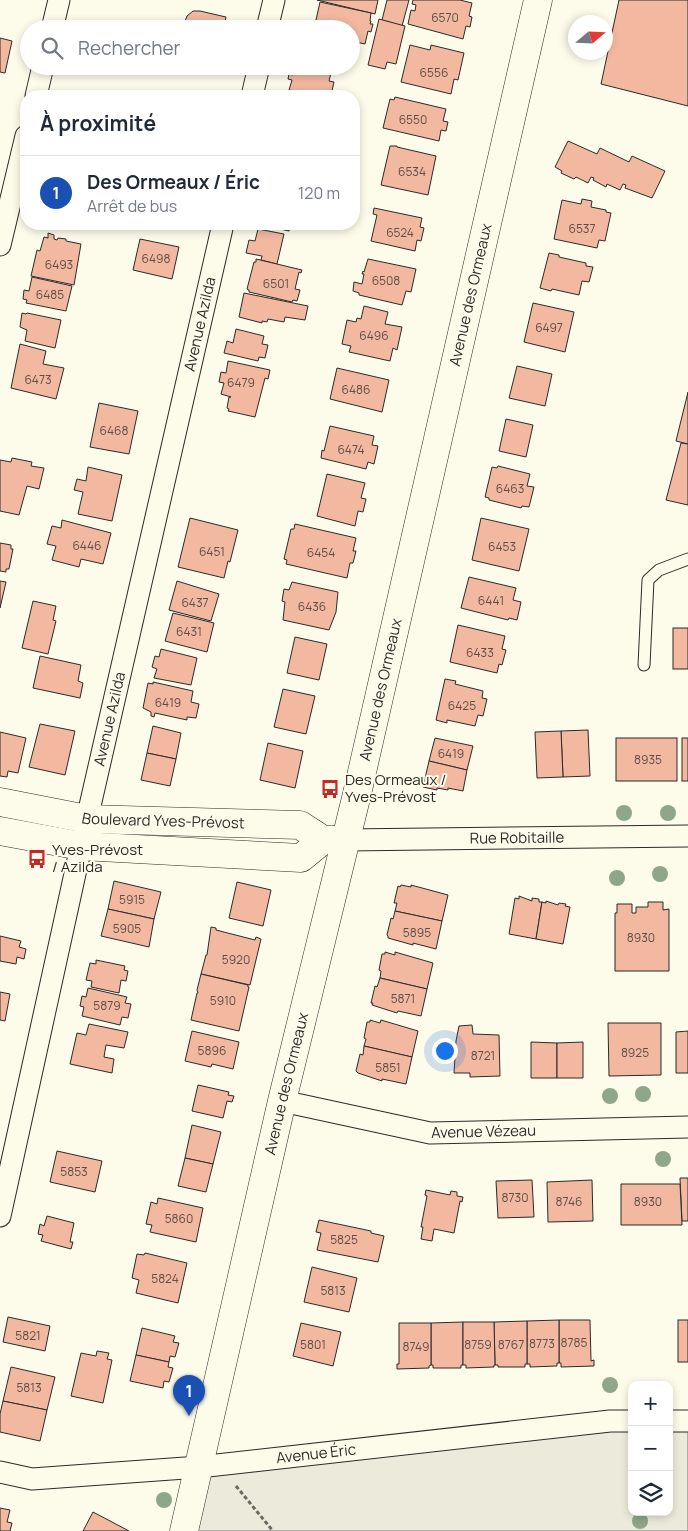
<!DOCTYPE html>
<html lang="fr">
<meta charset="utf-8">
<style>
:root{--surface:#fff;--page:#f2f2f3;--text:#1f2937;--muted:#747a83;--line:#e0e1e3;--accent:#111827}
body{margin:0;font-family:Manrope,sans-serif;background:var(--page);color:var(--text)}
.controls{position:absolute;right:15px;bottom:15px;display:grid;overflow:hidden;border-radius:10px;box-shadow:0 2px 8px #0003}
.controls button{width:45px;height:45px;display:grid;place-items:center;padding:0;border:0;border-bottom:1px solid var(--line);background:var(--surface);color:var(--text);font:25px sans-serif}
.compass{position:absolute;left:568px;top:15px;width:45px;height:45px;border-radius:50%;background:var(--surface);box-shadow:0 2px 8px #0003;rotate:71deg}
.you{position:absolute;left:444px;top:1050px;width:18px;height:18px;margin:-12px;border:4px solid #fff;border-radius:50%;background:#1a73e8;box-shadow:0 0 0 8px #1a73e833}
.badge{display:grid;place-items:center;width:32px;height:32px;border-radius:50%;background:var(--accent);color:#fff;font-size:16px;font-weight:700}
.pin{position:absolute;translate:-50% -41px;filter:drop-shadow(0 1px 2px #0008)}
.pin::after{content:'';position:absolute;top:26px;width:18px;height:15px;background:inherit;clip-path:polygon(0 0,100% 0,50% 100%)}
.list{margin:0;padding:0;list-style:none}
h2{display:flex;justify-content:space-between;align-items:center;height:65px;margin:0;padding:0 20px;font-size:21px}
h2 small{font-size:16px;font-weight:400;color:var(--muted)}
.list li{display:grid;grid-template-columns:32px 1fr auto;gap:15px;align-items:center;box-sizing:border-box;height:75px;padding:0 20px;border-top:1px solid var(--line)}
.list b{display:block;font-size:19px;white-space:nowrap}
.list p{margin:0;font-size:16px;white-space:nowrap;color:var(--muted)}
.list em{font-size:16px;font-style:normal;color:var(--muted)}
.icon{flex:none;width:28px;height:28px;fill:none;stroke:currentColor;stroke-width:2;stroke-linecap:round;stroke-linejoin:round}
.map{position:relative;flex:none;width:688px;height:1531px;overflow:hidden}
.search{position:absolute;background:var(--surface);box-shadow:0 2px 8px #0003;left:20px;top:20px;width:340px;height:55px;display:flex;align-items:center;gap:12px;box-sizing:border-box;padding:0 18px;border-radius:28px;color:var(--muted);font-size:19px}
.panel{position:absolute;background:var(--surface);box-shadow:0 2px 8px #0003;left:20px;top:90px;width:340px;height:140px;border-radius:20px}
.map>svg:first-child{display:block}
</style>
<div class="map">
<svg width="688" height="1531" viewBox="0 0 688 1531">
<rect width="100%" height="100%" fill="#fdfbea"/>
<polygon fill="#ecebdb" stroke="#74746e" points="632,1427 632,1512 669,1512 669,1427 688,1427 688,1531 184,1531 199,1467"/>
<g fill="#f2b8a0" stroke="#2b2b2b">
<polygon points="317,0 378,0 375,14"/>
<polygon points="387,0 409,0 402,26 382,20"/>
<polygon points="413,0 460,0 472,3 469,16 472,17 470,27 466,26 463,39 408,24 411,10 415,11 416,5 412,4"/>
<polygon points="619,0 688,0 688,106 601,84"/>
<polygon points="320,2 371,13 370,21 371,21 370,24 373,24 371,32 368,31 365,44 351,41 351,29 319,28 317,26 319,21 316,20"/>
<polygon points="193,11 200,11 226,17 224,28 226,29 182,29 187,16"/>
<polygon points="379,19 405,26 396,64 387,62 385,69 368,65"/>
<polygon points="0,38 12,41 5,73 0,72"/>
<polygon points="410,45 430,50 431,45 464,53 458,80 454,79 451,94 401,82"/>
<polygon points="295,66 302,66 331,73 329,81 334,82 331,95 324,93 324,96 318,96 289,90 292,80 288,79 289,74 293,75"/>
<polygon points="308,66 341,66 340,73"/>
<polygon points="395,97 446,109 443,121 448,122 446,131 441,130 439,141 383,128 390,99 394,100"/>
<polygon points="568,141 597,154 600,148 629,162 632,156 665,171 652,198 625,188 626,185 623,184 620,190 607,184 606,187 593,180 594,178 591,177 588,183 576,177 574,179 561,173 562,171 555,167"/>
<polygon points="390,146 397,146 397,147 436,156 428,195 381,185"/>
<polygon points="582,199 592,201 591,207 606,210 606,212 611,213 605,241 599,240 597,248 554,239 562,200 581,204"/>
<polygon points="374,208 422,218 420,227 424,228 421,241 417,240 415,251 371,241 377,215 373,214"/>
<polygon points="258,224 291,224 289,231"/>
<polygon points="258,229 284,234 277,264 261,260 262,256 246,253 249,240 255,241"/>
<polygon points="48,233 54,235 54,239 57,240 58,238 66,239 66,241 81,244 74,285 31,276 37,250 40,251 44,237 48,238"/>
<polygon points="140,239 179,247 172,279 133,270"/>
<polygon points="549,253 559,255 559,257 586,263 586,266 593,267 589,282 582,281 579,295 552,289 551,291 540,288"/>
<polygon points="256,259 302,270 301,273 299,272 295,289 300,290 297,301 293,300 292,302 249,292 249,290 247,289 254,262 256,262"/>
<polygon points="368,259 416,269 411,292 406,291 402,305 359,295 359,293 353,291 354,282 362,284 364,274 362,274 363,271 364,272"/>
<polygon points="32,277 72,286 66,311 26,303 27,300 23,299 24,290 29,291"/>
<polygon points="244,293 308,306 305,320 285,317 284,322 268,319 267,322 262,321 262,323 239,317"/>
<polygon points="533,303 574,312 565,352 524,342"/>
<polygon points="364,306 388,312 385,324 402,327 397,350 393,348 390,361 349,352 351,346 342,344 347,320 356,322 357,318 361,319"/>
<polygon points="22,313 26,314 27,313 61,320 55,348 25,341 27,330 20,327"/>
<polygon points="236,329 264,336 262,344 268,345 265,358 259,357 258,361 224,353 227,341 233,343"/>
<polygon points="20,344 46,351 43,364 64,368 56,399 11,388"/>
<polygon points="228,361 270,370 268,379 265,378 255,417 228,411 229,409 227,408 229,397 231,397 221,394 224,383 219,382 221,372 226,373"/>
<polygon points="517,366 552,374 545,406 509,398"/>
<polygon points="337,368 389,380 382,412 330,399"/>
<polygon points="688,392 688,444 676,441"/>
<polygon points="99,403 138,411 129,454 90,447"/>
<polygon points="506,419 533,425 526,457 499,451"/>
<polygon points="330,426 374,436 372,445 378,446 374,464 368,462 366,469 321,458 322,450 324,451"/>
<polygon points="681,443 688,444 688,505 666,500"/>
<polygon points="12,458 32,462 31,466 44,468 39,489 27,486 19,515 0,511 0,460 11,462"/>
<polygon points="498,466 530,474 527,486 534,487 529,507 522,506 521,508 489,500 489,498 485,497 492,467 497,468"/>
<polygon points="88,467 122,475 112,521 78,514 83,492 74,490 77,479 86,481"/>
<polygon points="327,474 365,483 361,498 366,499 363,512 358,511 355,526 317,516"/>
<polygon points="190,518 238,530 230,562 228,561 224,578 178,567"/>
<polygon points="481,518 529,529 519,571 472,560"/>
<polygon points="62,520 111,533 103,564 81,559 79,567 52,560 56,546 47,544 52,526 61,528"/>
<polygon points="295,524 356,538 353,551 356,551 353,563 350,563 347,578 286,564 287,560 284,559 291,529 294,529"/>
<polygon points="0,543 11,545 11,549 13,549 9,569 6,569 6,572 0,571"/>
<polygon points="469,577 516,588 513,600 521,602 517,620 509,618 508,620 461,608"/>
<polygon points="0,581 6,582 0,608"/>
<polygon points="177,581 219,594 211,621 169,610"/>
<polygon points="292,582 338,592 336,612 329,630 283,620 285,602 282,601 284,589 289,590"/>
<polygon points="33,601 56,606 53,620 56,621 48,654 22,648"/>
<polygon points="173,613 214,623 207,652 165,641"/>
<polygon points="458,625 505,636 502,649 506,650 502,665 499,664 497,673 450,662"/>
<rect x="673" y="628" width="15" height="41"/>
<polygon points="295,637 327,644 319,680 287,673"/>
<polygon points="161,649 197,658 191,685 154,678 157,669 152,667 155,656 159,657"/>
<polygon points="40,656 81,665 78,681 83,683 80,698 33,688"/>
<polygon points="445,679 456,681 455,684 483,691 482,698 487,699 483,716 478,715 475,726 447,720 447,723 436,720"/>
<polygon points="153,682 193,691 191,702 199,704 196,718 187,717 187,720 155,713 154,717 151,716 151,712 143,708 148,683 153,684"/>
<polygon points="283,689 315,696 306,734 274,727"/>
<polygon points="40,724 75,731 65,775 29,767"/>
<polygon points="153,726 181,733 176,759 147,753"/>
<polygon points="588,730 590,776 563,777 561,731"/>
<polygon points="561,731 563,777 537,778 535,732"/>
<polygon points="0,732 26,738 18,773 8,771 7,777 0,776"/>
<polygon points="435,738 473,746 467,770 429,761"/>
<rect x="616" y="738" width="61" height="43"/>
<rect x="682" y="738" width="6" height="43"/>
<polygon points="268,743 303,751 295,788 260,780"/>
<polygon points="147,753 176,759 170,786 141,780"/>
<polygon points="429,761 467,770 463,791 448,788 448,790 437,788 437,790 423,787"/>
<polygon points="114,881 161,892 154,919 108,909"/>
<polygon points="237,882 271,890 263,926 229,918"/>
<polygon points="401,885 411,887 411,885 448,895 442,921 395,911 397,903 394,903 398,886 400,887"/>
<polygon points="519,896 532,901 532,898 539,899 539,902 542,902 536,939 509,934 515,898 519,899"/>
<polygon points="546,901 558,905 559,903 566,904 565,906 570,907 563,944 536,939 542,902 546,903"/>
<polygon points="648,902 663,902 663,910 669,909 669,971 615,971 615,913 617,913 617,904 632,904 632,913 636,913 636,907 648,907"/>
<polygon points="108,909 154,919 149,947 101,936"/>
<polygon points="395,911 442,921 436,949 413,943 413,945 388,938 388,936 387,935 391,918 393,919"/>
<polygon points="211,927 216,928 216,930 255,940 256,937 261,939 250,985 201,974 206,955 207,955"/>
<polygon points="0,936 21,941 19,947 26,949 24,959 17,957 16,964 0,961"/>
<polygon points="385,952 395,955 395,952 433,963 427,989 380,978 381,971 379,970 382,954 385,954"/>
<polygon points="96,960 125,966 124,970 128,971 126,981 121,980 119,993 91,987 92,981 86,980 90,963 96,964"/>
<polygon points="201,974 248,985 248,987 249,987 239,1031 191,1020 197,993 198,993 197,990"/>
<polygon points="380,978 427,989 421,1016 398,1011 397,1013 372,1005 373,1003 371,1003 375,986 377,987"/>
<polygon points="88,988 127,997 125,1003 131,1004 128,1018 122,1017 120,1025 82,1016 84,1007 80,1006 82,996 86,997"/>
<polygon points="0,992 10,994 5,1021 0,1020"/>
<polygon points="370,1020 380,1023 381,1020 418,1031 412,1057 364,1046 366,1039 364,1038 367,1022 370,1022"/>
<polygon points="608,1023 661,1023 661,1075 609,1076"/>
<polygon points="89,1024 128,1032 124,1048 106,1045 104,1057 114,1059 112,1073 70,1064 77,1033 86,1035"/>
<polygon points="472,1025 473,1034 499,1035 500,1076 470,1077 470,1073 454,1073 456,1041 459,1026"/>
<polygon points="192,1031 239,1042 233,1069 212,1064 211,1067 185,1061"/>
<polygon points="688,1031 688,1073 676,1073 676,1032"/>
<polygon points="531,1042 557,1043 557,1078 531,1078"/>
<polygon points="583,1042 583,1078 557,1078 557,1043"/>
<polygon points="364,1046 412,1057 406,1084 382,1079 382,1081 358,1073 356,1071 360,1054 363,1055"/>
<polygon points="198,1085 229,1092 228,1095 234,1096 232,1102 227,1101 223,1118 192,1111"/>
<polygon points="192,1125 221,1132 213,1164 185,1158"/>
<polygon points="57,1151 102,1161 95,1192 50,1182"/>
<polygon points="185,1158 213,1164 206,1192 178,1186"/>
<polygon points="680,1178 688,1178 688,1221 682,1221"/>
<polygon points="532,1180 534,1217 498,1218 496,1181"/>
<polygon points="592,1180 593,1221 548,1222 547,1182"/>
<polygon points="621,1184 680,1184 682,1225 621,1225"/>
<polygon points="426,1190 450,1195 451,1191 457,1192 457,1196 463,1197 462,1202 460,1201 454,1233 434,1229 432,1241 421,1239 423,1227 421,1227 427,1196 425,1195"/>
<polygon points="158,1198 203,1208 196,1242 150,1232 152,1225 146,1224 151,1202 157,1204"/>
<polygon points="47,1216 74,1223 70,1242 73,1242 71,1249 41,1241 43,1235 38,1234 40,1224 44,1226"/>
<polygon points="319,1220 371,1231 371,1233 384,1236 378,1262 317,1250 321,1233 316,1232"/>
<polygon points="145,1253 187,1263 178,1303 136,1293 139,1280 132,1278 137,1254 144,1255"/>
<polygon points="312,1267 357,1278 349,1312 304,1302"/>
<polygon points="8,1317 50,1326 45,1351 3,1342"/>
<polygon points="559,1320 590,1320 591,1361 594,1360 594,1366 561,1367 561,1363 559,1363"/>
<polygon points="559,1320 559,1363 557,1363 557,1366 530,1367 530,1364 527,1364 527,1321"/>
<rect x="678" y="1320" width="10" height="42"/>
<polygon points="527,1321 527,1364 525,1364 525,1367 498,1367 498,1365 495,1365 494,1322"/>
<polygon points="463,1322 463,1365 461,1365 461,1368 433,1368 433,1365 431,1365 431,1323"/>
<polygon points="463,1322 494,1322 495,1365 494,1365 494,1367 466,1368 466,1365 463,1365"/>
<polygon points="301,1323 341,1332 333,1366 293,1356"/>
<polygon points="399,1323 431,1323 431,1365 429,1366 429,1368 397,1369 397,1364 399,1364"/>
<polygon points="142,1328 175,1336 173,1342 179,1343 175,1357 170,1356 169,1362 136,1355"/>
<polygon points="97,1351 109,1353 107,1359 112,1360 103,1403 71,1396 81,1353 96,1356"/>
<polygon points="136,1355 169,1362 168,1367 173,1368 169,1382 164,1381 163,1388 130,1381"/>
<polygon points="11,1367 55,1377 47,1410 3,1401"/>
<polygon points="3,1401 47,1410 40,1441 0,1432 0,1414"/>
<polygon points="0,1508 10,1510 7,1522 12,1523 10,1531 0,1531"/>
<polygon points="93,1512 129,1531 83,1531"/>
</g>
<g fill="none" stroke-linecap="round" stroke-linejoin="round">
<g stroke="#2b2b2b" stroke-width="13">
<polyline id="service" points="644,665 648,580 659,570 688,559"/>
</g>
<g stroke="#2b2b2b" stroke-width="23">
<g id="minor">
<polyline points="52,29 59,0"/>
<polyline points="267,29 274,0"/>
<polyline points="36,96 43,66"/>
<polyline points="252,96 259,66"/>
<polyline points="0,245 26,136"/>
<path id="s1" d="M 346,840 L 688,836"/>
<path id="s2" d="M 282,1101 L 430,1133 L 688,1127"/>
<path id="s3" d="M 0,1216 L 87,819 L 223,224"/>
<polyline points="669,1421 688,1421"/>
<path id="s4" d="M 0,1472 L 32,1479 L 199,1467 L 610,1421 L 632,1421"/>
</g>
</g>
<g stroke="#2b2b2b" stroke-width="29">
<g id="tertiary">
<path id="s5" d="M 0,802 L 87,819 L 300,825 L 323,840 L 346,840"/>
<polyline points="0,831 81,846 301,858 323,840"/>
<path id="s6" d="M 184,1531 L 282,1101 L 357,794 L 538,0"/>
</g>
</g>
<polyline stroke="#6a6964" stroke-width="3" stroke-dasharray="4 2.5" stroke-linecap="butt" points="236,1486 273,1531"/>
<use href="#service" stroke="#fdfbea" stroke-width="11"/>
<use href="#minor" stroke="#fdfbea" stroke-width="21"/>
<use href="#tertiary" stroke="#fdfbea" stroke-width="28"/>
</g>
<g fill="#8ea78a">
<circle cx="624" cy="813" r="8"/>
<circle cx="668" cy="813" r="8"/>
<circle cx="660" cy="874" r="8"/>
<circle cx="617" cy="878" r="8"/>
<circle cx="643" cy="1094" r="8"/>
<circle cx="610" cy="1096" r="8"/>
<circle cx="663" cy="1159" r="8"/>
<circle cx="610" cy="1385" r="8"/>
<circle cx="164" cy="1500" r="8"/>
<circle cx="640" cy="1521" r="8"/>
</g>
<defs>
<g id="bus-bare" transform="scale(1.5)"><path d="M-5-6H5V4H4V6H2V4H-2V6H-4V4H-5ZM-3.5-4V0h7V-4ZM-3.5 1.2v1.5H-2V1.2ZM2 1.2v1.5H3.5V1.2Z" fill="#c62828" stroke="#fdfbea" stroke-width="2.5" paint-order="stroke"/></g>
</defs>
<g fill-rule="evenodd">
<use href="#bus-bare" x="330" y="789"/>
<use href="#bus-bare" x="37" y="859"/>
</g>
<g text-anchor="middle" stroke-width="4" stroke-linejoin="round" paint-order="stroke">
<g font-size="12" fill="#5d4e48">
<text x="445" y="22">6570</text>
<text x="434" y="77">6556</text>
<text x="413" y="124">6550</text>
<text x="412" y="176">6534</text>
<text x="582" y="233">6537</text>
<text x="400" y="237">6524</text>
<text x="156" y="263">6498</text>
<text x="59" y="269">6493</text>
<text x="386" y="285">6508</text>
<text x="276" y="288">6501</text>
<text x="50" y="299">6485</text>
<text x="549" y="332">6497</text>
<text x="374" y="340">6496</text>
<text x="38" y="384">6473</text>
<text x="241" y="387">6479</text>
<text x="356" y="394">6486</text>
<text x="114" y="435">6468</text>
<text x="351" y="454">6474</text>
<text x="510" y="493">6463</text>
<text x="87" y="550">6446</text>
<text x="502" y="551">6453</text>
<text x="212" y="556">6451</text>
<text x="321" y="557">6454</text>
<text x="491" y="605">6441</text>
<text x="195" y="607">6437</text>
<text x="312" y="611">6436</text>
<text x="189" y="636">6431</text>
<text x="480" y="657">6433</text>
<text x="168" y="707">6419</text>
<text x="462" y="710">6425</text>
<text x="451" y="758">6419</text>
<text x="648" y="764">8935</text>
<text x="132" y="904">5915</text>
<text x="127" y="933">5905</text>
<text x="417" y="937">5895</text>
<text x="641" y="942">8930</text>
<text x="236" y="964">5920</text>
<text x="403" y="1003">5871</text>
<text x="223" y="1005">5910</text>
<text x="107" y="1010">5879</text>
<text x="212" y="1055">5896</text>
<text x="635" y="1057">8925</text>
<text x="483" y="1060">8721</text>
<text x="388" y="1072">5851</text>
<text x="74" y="1176">5853</text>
<text x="515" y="1202">8730</text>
<text x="569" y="1206">8746</text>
<text x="648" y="1206">8930</text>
<text x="179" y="1223">5860</text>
<text x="344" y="1244">5825</text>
<text x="165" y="1283">5824</text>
<text x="333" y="1295">5813</text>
<text x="28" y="1340">5821</text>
<text x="574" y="1347">8785</text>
<text x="542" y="1348">8773</text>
<text x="313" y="1349">5801</text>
<text x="478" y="1349">8759</text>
<text x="511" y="1349">8767</text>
<text x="416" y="1351">8749</text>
<text x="29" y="1392">5813</text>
</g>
<g font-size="15" fill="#2b2b2b" stroke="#fdfbea">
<text dy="5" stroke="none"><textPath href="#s6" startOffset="1269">Avenue des Ormeaux</textPath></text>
<text dy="5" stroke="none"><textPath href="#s3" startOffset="914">Avenue Azilda</textPath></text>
<text dy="5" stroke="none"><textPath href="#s6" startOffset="864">Avenue des Ormeaux</textPath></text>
<text dy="5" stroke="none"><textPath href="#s3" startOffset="509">Avenue Azilda</textPath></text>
<text dy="5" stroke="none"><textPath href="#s5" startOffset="165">Boulevard Yves-Prévost</textPath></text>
<text dy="5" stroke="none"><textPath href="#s1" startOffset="171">Rue Robitaille</textPath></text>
<text dy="5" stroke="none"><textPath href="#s6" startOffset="459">Avenue des Ormeaux</textPath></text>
<text dy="5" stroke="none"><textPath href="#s2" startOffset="205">Avenue Vézeau</textPath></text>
<text dy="5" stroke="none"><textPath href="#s4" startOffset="318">Avenue Éric</textPath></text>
</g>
<g font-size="15" fill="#2b2b2b" stroke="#fdfbea" text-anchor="start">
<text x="345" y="785">Des Ormeaux /<tspan x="345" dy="17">Yves-Prévost</tspan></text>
<text x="52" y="855">Yves-Prévost<tspan x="52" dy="17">/ Azilda</tspan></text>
</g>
</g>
</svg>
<div class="controls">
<button>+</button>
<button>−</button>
<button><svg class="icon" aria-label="layers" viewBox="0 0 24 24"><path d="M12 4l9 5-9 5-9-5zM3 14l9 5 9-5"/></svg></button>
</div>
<svg class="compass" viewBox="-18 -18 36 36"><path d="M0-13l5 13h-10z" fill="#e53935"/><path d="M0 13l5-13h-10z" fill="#747a83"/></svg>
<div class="you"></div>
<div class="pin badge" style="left:189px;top:1416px;background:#1a4fb4">1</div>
<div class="search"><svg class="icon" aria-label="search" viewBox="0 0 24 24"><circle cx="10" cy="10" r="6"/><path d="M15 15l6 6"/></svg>Rechercher</div>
<section class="panel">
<h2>À proximité<small></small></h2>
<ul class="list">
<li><span class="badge" style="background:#1a4fb4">1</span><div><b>Des Ormeaux / Éric</b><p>Arrêt de bus</p></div><em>120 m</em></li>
</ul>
</section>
</div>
